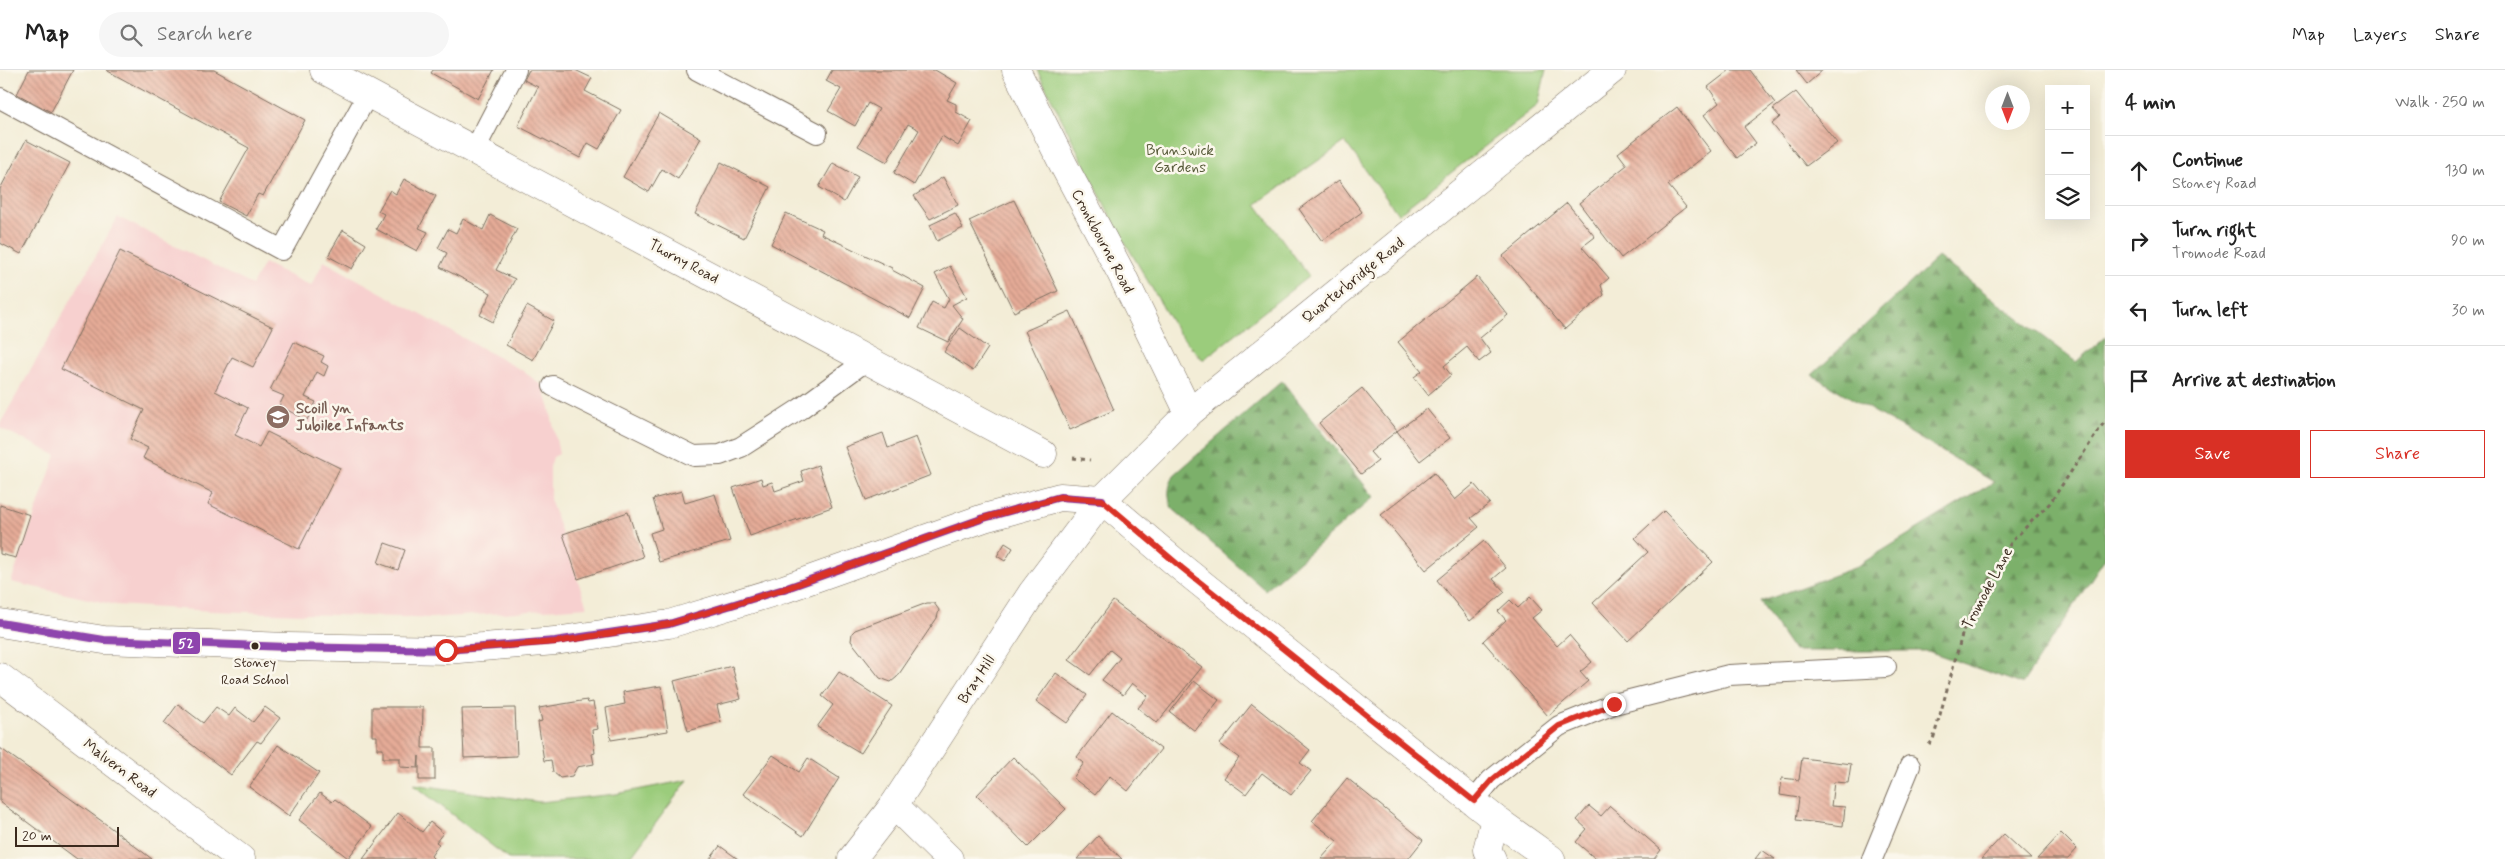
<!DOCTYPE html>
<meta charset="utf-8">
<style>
:root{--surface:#fff;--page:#f6f6f6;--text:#222;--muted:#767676;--line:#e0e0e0;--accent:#d93025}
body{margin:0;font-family:Mynerve,sans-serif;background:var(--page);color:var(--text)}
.controls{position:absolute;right:15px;top:15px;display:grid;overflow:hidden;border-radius:0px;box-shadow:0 5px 20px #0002}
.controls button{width:45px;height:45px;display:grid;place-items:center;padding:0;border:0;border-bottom:1px solid var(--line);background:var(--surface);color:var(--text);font:25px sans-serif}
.compass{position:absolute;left:1985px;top:15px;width:45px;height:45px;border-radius:50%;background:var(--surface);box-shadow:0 5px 20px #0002;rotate:180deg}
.scale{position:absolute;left:15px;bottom:12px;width:104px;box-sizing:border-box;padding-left:5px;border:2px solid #3b2a1e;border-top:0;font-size:14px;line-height:18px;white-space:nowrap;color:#3b2a1e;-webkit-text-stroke:4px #fbf7ec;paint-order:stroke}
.stop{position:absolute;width:15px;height:15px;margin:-11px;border:4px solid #d93025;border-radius:50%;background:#fff}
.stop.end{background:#d93025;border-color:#fff;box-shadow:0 1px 5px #0008}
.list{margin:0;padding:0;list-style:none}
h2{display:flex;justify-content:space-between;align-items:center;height:65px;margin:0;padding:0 20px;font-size:21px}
h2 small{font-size:16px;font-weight:400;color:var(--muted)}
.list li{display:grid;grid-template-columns:32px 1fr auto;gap:15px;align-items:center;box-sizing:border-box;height:70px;padding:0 20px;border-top:1px solid var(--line)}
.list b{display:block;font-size:19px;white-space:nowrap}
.list p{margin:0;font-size:16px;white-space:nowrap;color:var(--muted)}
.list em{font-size:16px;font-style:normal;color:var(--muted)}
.actions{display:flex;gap:10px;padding:15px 20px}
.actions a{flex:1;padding:11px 0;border:1px solid var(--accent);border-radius:0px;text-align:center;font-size:18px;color:var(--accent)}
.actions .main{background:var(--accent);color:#fff}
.icon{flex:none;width:28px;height:28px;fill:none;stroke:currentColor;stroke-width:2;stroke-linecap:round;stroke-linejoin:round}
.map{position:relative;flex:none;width:2105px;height:789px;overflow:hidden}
header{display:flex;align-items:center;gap:30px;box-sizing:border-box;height:70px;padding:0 25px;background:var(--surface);border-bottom:1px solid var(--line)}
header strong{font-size:24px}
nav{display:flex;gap:28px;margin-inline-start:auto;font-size:18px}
.search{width:350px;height:45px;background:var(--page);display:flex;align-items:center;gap:12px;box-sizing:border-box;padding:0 18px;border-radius:28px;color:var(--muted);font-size:19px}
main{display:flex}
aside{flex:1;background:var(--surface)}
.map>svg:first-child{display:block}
</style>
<header>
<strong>Map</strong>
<div class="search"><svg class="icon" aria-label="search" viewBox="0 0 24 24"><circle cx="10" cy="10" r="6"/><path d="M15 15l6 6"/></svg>Search here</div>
<nav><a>Map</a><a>Layers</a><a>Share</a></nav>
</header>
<main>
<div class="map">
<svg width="2105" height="789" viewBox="0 0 2105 789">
<defs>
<pattern id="forest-firs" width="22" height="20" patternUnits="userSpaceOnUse" patternTransform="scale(1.25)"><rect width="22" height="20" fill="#7cb06b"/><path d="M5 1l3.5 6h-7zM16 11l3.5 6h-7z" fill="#678f57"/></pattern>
<pattern id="building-back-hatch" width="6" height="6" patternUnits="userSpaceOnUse" patternTransform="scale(1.25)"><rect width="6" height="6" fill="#e6ac98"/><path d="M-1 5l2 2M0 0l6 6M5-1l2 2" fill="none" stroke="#bc8c7b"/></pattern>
</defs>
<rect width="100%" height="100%" fill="#fbf7ec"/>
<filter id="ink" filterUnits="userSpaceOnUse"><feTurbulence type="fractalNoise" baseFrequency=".02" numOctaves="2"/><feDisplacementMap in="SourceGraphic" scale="10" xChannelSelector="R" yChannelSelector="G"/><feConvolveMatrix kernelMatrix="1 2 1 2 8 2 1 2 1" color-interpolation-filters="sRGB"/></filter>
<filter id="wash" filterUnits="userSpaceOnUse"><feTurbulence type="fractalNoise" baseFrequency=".0096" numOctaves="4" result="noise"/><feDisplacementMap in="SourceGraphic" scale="20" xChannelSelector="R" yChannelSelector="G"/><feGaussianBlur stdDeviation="1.12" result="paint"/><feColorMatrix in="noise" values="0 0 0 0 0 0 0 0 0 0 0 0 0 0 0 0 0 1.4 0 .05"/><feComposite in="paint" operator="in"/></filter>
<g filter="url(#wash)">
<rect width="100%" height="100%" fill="#f3edd7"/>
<polygon fill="#f7d0cf" points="118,147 252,215 264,193 311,216 324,191 523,301 543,316 550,339 559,384 553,387 550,397 550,429 587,537 431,548 212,541 116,535 11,512 56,385 0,358 0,354"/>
<g fill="#9bcc7b" stroke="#6b7b4c">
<polygon points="1037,0 1546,0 1538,35 1398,144 1345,72 1256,134 1309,206 1203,290 1177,261 1115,155"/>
<polygon points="688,710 629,789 509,789 413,714 540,732 616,724"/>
</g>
<g fill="url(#forest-firs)" stroke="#5c6d44">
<polygon points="1938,187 2076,292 2105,267 2105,488 2022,614 1928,581 1794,581 1760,532 1854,498 1994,412 1812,305"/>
<path d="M 1282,311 L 1374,427 L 1265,520 L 1172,438 C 1167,425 1168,417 1174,405 Z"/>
</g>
<g id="blocks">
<g fill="url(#building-back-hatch)">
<polygon points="29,0 73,0 51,42 17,24"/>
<polygon points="106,0 214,0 305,50 263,126 258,124 246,146 219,132 249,78"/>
<polygon points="433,0 494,0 478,29 431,3"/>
<polygon points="529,0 575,0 592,8 585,21 621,40 599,79 588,73 580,88 518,56 538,17 524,10"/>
<polygon points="832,0 935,0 957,13 947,30 956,34 956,42 972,51 958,76 942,66 914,115 894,103 919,60 908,54 887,92 858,76 879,39 868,33 855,56 828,41 841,19 826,11"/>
<polygon points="1730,0 1750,0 1775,33 1744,57 1756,73 1737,88 1704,45 1719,33 1708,17"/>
<polygon points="1796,0 1823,0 1807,14"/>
<polygon points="1796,22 1837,73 1806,96 1772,54 1780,47 1773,39"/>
<polygon points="1677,37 1711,81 1668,115 1686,137 1621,188 1579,133 1627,95 1618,83"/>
<polygon points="659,43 701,68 678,109 662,99 649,122 623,107"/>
<polygon points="26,70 70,93 21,184 0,173 0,119"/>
<polygon points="721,92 770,117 744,168 695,144"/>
<polygon points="833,93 858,107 844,132 819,117"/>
<polygon points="943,107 958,135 930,149 914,126"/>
<polygon points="404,109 436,126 419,158 428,162 417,181 376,159 384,144 378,141 390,120 396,124"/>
<polygon points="1339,110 1362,142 1322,171 1299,139"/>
<polygon points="1014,130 1058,221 1014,242 969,151"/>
<polygon points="1567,133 1595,167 1582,177 1609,208 1601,215 1604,225 1565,259 1503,186"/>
<polygon points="786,143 823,160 821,164 892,198 892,200 925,218 910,248 771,174"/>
<polygon points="955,143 963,158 937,171 930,155"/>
<polygon points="490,145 517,159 496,200 515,209 493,252 480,245 491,223 440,197 447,183 438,178 448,159 456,163 463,149 483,160"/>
<polygon points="343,160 366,174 352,199 328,186"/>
<polygon points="120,181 273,257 253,297 232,287 215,321 248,338 235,365 259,377 267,362 340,398 299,479 208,434 213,423 143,388 148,378 130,369 144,340 61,299"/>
<polygon points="950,196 967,227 952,235 963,249 948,272 919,258 932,232 944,238 949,229 935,204"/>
<polygon points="1477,207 1508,245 1480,268 1491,283 1479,292 1467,277 1444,296 1451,305 1428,325 1414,307 1422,301 1398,272"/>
<polygon points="527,236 554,251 533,290 506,275"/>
<polygon points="1070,241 1114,340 1070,360 1025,261"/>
<polygon points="960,258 988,278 973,301 944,282"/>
<polygon points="294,272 324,286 321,292 328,296 324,306 317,302 305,327 316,332 307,350 279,336 284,326 270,320"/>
<polygon points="1362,318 1397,361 1427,339 1450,368 1420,391 1397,361 1370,382 1378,391 1361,404 1319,353"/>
<polygon points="883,363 888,378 916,367 931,405 866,430 845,377"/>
<polygon points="818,395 832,437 750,466 733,418 761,408 763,415 772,412 775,421 804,411 801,401"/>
<polygon points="1434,403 1455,430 1474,414 1490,433 1471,448 1479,457 1426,500 1381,445"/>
<polygon points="682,421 685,433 715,424 730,471 659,492 650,463 662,459 653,429"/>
<polygon points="0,435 30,445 16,488 0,484"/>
<polygon points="1664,441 1713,492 1628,571 1593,533 1648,482 1635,468"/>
<polygon points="628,442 643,487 578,509 563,464"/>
<polygon points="1484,471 1506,498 1493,509 1505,522 1470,551 1437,510"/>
<polygon points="385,473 405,480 398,500 378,493"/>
<polygon points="1005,473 1013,478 1005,491 997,486"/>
<polygon points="1530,527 1542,540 1532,548 1557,576 1569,565 1592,592 1580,602 1588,611 1548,646 1483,571 1506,550 1498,541 1510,530 1518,538"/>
<polygon points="1113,531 1202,597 1157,653 1138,638 1148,626 1132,613 1123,625 1102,610 1120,588 1110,580 1090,605 1069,590"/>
<polygon points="927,533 934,533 939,540 937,548 897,607 891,612 880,608 851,571 852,563 855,560"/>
<polygon points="732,596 741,629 717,635 721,652 688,661 674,611"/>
<polygon points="839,602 892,636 861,683 817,657 833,635 822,626"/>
<polygon points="1056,603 1087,625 1067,653 1036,631"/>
<polygon points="1194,611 1219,630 1195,661 1170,642"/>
<polygon points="661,616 668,661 611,670 606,638 625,634 623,622"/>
<polygon points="587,630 588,633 593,632 598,659 592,660 595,683 592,684 594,694 577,697 572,706 560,708 553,702 551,690 544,691 538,652 542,651 539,638"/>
<polygon points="178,634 203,653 216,637 229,646 235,638 253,652 265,637 280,648 261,673 257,671 231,705 164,653"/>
<polygon points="1252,634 1310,680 1300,693 1311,701 1291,725 1262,703 1246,724 1224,708 1239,688 1220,674"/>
<polygon points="372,637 423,637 422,678 435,678 435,710 419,710 419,686 418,698 400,697 400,688 383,688 383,679 377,679 377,666 372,666"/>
<polygon points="515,638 517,686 464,688 462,639"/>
<polygon points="1112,641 1161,679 1128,721 1110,706 1095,725 1073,708 1084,693 1077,687"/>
<polygon points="278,675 319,703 289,746 249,717"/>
<polygon points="0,678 103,752 152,789 77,789 0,732"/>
<polygon points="773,685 799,702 808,688 839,708 803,766 743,724"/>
<polygon points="1013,687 1066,739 1028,777 977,725"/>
<polygon points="1802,688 1851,694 1848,713 1834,712 1831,736 1845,737 1843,756 1796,750 1799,728 1780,725 1782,708 1799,710"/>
<polygon points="1347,708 1423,770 1408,789 1321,789 1337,771 1312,751"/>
<polygon points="320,723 332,732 335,729 372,757 348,788 299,750"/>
<polygon points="1589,736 1601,746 1610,736 1661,780 1654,789 1596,789 1576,772 1587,759 1577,750"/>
<polygon points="398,743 422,762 430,752 443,763 436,772 439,774 431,786 434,789 363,789"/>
<polygon points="2061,763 2077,779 2068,789 2037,789"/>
<polygon points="2004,764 2031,789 1981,789"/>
<polygon points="1098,766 1122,789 1077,789"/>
<polygon points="720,776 738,789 710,789"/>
<polygon points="1762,780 1775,789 1755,789"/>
</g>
</g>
</g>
<g filter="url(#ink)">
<use href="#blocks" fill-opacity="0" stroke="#7b6e5f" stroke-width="1"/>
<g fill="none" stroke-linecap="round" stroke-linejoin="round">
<g stroke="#7b6e5f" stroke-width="22">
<g id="service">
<polyline points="697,0 817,63"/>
<polyline points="0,28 282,180 368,24"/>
<polyline points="475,79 516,0"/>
<polyline points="553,316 694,386 720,385 741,377 800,339 867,290"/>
<polyline points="1474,731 1491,710 1559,656 1614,634 1729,605 1886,597"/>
<polyline points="1872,789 1910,696"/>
</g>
</g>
<g stroke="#7b6e5f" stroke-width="29">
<g id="minor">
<polyline points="324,0 1043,384"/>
<polyline points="1016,0 1064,96 1121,203 1189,343"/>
<polyline points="0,607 241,789"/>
<polyline points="894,735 949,789"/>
<polyline points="1492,789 1487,780 1495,749"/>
</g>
</g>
<g stroke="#7b6e5f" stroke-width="29">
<polyline id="tertiary" points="0,553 104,570 288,577 446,580 555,571 669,554 784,519 984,448 1060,427 1102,430"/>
</g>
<g stroke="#7b6e5f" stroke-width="29">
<polyline id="primary" points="1102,430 1182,498 1495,749 1551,789"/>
</g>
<g stroke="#7b6e5f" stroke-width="29">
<polyline id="trunk" points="852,789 894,735 1032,523 1102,430 1189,343 1612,0"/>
</g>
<g stroke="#7b6e5f" stroke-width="3" stroke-dasharray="4 4" stroke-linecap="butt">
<polyline points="1073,388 1090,390"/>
<polyline points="1929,675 1933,670 1965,554 2012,471 2050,433 2105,351"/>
</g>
<use href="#service" stroke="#fff" stroke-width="20"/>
<use href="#minor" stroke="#fff" stroke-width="28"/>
<use href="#tertiary" stroke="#fff" stroke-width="28"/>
<use href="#primary" stroke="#fff" stroke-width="28"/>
<use href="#trunk" stroke="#fff" stroke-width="28"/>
<g stroke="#fbf7ec" stroke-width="11">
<polyline id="bus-1" points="0,553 104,570 288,577 446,580 555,571 669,554 784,519 984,448 1060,427 1102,430"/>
</g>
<use href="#bus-1" stroke="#8e44ad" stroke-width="8"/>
</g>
</g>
<g fill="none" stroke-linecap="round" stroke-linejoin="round" filter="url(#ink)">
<polyline stroke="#d93025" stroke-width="6" points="446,580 555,572 669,554 784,519 984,448 1060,427 1102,430 1182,498 1474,731 1492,710 1559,656 1614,634"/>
</g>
<defs>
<g id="school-disc" transform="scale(1.25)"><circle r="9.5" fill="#8d6e63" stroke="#fbf7ec"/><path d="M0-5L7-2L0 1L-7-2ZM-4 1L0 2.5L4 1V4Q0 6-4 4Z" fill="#fff"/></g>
</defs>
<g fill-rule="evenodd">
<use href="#school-disc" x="278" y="347"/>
</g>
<circle fill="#3b2a1e" stroke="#fbf7ec" stroke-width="2" cx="255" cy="576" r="4.5"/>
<g text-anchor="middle" stroke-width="5" stroke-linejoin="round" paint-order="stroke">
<g font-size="14" fill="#3b2a1e" stroke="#fbf7ec">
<text x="255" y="597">Stoney<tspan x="255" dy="17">Road School</tspan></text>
</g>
<g font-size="15" fill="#585b3a" stroke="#fbf7ec">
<text x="1180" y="85">Brunswick<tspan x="1180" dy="17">Gardens</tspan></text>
</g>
<g font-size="15" fill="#3b2a1e" stroke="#fbf7ec">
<text transform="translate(1103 171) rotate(62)" y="5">Cronkbourne Road</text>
<text transform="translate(684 191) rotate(28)" y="5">Thorny Road</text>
<text transform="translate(1353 210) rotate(-39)" y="5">Quarterbridge Road</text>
<text transform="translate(1987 518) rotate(-62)" y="5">Tromode Lane</text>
<text transform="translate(976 609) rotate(-57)" y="5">Bray Hill</text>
<text transform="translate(120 698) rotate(37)" y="5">Malvern Road</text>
</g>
<g font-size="15" font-weight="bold" fill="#785e54" stroke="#fbf7ec" text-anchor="start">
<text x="296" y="343">Scoill yn<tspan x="296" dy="17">Jubilee Infants</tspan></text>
</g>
</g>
<rect stroke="#fbf7ec" stroke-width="2" x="172" y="561" width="29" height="24" rx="5" fill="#8e44ad"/>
<g font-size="14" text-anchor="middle" font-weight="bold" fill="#fff">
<text x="186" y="578">52</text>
</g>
</svg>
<div class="controls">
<button>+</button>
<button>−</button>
<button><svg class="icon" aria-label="layers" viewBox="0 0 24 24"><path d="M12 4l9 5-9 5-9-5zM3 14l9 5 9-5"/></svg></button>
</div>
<svg class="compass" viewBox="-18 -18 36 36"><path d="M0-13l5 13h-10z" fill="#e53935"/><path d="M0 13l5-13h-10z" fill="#767676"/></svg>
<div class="scale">20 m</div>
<div class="stop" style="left:446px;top:580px"></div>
<div class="stop end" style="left:1614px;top:634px"></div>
</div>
<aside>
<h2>4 min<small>Walk · 250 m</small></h2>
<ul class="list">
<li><svg class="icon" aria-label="ahead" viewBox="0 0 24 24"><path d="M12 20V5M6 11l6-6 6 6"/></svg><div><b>Continue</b><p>Stoney Road</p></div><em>130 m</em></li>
<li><svg class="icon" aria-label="right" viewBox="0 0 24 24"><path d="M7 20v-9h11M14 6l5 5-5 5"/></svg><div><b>Turn right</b><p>Tromode Road</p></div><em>90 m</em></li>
<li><svg class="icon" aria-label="left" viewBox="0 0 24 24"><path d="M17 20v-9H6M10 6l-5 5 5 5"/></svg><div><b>Turn left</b></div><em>30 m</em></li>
<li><svg class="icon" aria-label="arrive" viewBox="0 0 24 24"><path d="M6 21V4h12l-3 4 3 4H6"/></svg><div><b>Arrive at destination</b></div></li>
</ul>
<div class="actions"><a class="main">Save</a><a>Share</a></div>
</aside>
</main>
